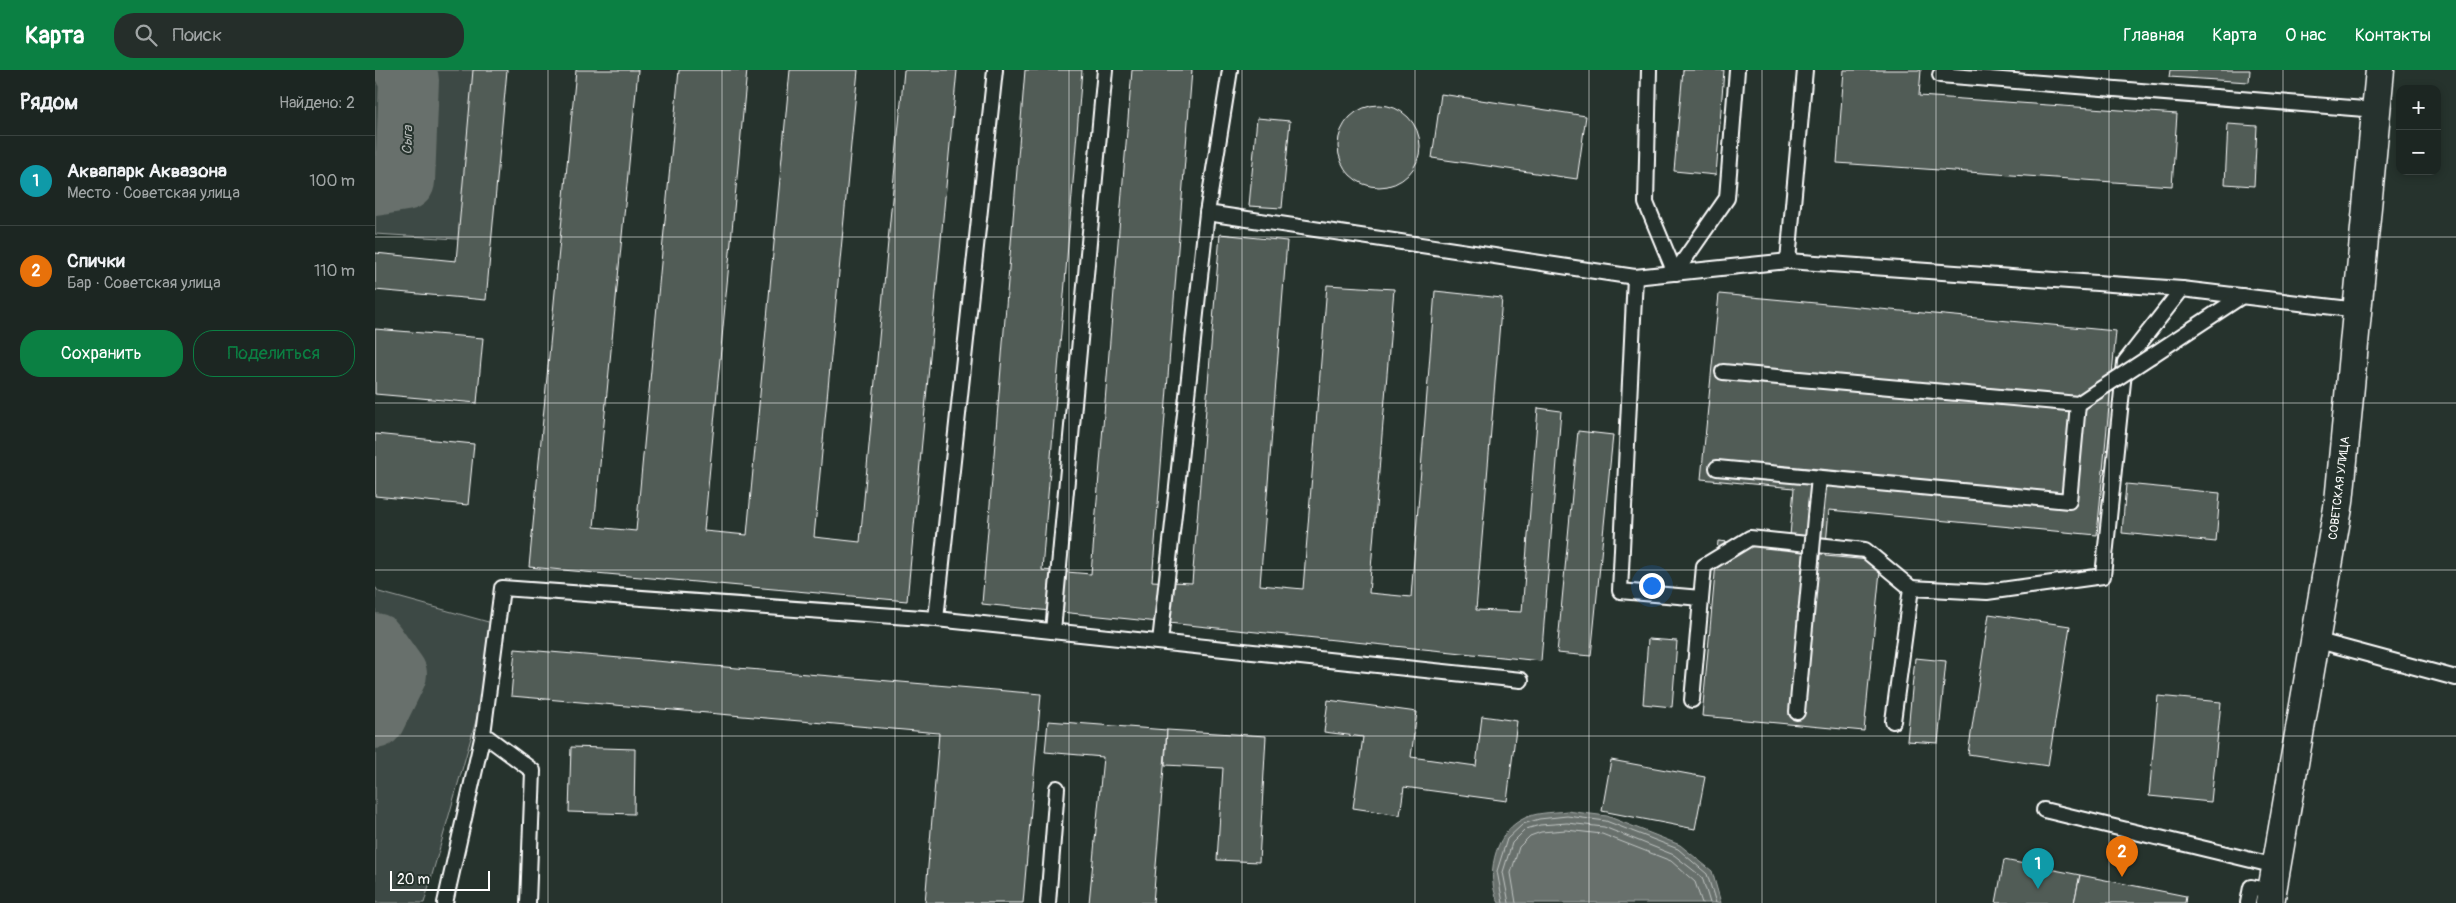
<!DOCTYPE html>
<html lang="ru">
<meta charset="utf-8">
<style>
:root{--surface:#1c2622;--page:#252e2a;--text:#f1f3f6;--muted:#a0a5a5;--line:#3a4340;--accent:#0b8043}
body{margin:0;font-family:Pangolin,sans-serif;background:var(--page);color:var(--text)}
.controls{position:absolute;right:15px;top:15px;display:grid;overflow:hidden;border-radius:10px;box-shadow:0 2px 8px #0003}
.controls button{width:45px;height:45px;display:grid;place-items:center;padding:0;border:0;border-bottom:1px solid var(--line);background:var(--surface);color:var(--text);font:25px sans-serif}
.scale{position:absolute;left:15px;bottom:12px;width:100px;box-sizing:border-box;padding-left:5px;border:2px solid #fff;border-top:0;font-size:14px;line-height:18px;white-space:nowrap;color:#fff;-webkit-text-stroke:4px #26332d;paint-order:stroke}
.you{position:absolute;left:1276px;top:515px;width:18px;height:18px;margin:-12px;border:4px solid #fff;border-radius:50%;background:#1a73e8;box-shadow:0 0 0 8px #1a73e833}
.badge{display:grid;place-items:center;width:32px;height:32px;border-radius:50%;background:var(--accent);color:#fff;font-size:16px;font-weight:700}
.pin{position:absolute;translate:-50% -41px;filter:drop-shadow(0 1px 2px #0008)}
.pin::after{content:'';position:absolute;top:26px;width:18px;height:15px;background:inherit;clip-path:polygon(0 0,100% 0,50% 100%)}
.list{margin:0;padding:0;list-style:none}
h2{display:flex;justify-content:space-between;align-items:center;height:65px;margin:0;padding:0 20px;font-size:21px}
h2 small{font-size:16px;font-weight:400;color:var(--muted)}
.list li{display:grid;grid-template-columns:32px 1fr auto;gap:15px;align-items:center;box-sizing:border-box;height:90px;padding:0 20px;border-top:1px solid var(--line)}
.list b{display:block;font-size:19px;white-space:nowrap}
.list p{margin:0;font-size:16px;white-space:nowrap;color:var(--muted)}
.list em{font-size:16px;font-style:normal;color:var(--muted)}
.actions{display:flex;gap:10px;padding:15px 20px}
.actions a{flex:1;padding:11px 0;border:1px solid var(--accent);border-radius:20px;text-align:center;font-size:18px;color:var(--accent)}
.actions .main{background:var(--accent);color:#fff}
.icon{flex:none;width:28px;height:28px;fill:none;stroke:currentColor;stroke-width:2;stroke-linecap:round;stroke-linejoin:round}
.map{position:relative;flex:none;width:2081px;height:833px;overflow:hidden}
header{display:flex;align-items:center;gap:30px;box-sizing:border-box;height:70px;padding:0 25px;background:var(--accent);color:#fff}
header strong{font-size:24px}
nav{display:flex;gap:28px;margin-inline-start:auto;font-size:18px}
.search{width:350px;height:45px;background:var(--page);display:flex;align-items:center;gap:12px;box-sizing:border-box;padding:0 18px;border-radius:20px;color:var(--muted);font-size:19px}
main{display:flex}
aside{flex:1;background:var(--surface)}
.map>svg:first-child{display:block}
</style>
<header>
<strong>Карта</strong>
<div class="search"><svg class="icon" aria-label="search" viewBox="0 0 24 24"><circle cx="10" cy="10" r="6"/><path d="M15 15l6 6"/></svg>Поиск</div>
<nav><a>Главная</a><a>Карта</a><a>О нас</a><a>Контакты</a></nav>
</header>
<main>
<aside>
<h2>Рядом<small>Найдено: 2</small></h2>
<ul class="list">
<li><span class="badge" style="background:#0f9aa8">1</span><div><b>Аквапарк Аквазона</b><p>Место · Советская улица</p></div><em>100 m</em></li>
<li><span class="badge" style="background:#e8710a">2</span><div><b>Спички</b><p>Бар · Советская улица</p></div><em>110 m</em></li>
</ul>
<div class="actions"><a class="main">Сохранить</a><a>Поделиться</a></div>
</aside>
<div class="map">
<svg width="2081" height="833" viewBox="0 0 2081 833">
<rect width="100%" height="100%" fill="#26332d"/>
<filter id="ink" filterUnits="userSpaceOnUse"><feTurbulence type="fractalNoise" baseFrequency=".02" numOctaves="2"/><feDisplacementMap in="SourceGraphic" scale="10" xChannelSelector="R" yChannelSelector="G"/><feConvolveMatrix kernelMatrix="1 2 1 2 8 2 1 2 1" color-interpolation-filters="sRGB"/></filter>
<g filter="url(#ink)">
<g fill="#3e4944" stroke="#9ea4a2">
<polygon points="0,0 106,0 99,170 0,164"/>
<polygon points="0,517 4,522 128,556 49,833 0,833"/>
</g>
<path fill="#67706c" stroke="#a4a9a7" d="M 1192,741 L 1232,746 L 1305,775 L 1337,801 L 1346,833 L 1124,833 C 1110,808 1119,764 1146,750 C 1159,742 1176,743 1192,741 Z"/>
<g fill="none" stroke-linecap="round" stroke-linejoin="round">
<g stroke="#c2c6c4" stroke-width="1">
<polyline points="1128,833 1122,801 1132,769 1148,754 1164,749 1192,746 1231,751 1303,779 1332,804 1341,833"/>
<polyline points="1134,833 1128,802 1137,773 1151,759 1165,755 1192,753 1229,757 1299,785 1327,807 1335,833"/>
<polyline points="1141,833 1136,803 1144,777 1155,766 1166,762 1191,760 1227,764 1296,791 1320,812 1327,833"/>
</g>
<g stroke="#67706c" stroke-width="60">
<polyline points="0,116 30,111 34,10 29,0"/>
<polyline points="0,573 22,604 0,649"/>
</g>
</g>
<g fill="#515c57" stroke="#fff">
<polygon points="98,0 132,0 111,230 0,220 0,183 81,191"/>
<polygon points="201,0 263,0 219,457 261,461 304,0 372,0 329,461 372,465 415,0 483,0 439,467 485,472 529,0 582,0 532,531 154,497"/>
<polygon points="650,0 707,0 667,500 716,504 757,0 817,0 777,511 817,513 845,164 912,171 885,515 928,519 952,215 1019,219 994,523 1036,527 1060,221 1127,228 1101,540 1147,542 1163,338 1186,341 1166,591 607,534"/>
<polygon points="1308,0 1349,0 1341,105 1299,101"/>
<polygon points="1469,0 1546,0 1544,26 1802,44 1797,116 1462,93"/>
<polygon points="1795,0 1875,0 1874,12 1794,7"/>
<polygon points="1066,24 1211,46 1202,109 1057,88"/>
<circle cx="1004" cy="76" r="41"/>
<polygon points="882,48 915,51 907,138 874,136"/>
<polygon points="1853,54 1882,56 1879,116 1850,114"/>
<polygon points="1344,224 1741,261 1722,465 1454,440 1450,486 1506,491 1489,661 1327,646 1343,471 1414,478 1419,418 1326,409"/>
<polygon points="0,259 108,268 102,333 0,324"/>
<polygon points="1203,361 1238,365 1216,586 1182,583"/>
<polygon points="0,364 99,374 93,435 0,426"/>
<polygon points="1751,414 1845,423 1841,472 1747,463"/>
<polygon points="1614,544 1695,556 1673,696 1593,684"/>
<polygon points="1273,569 1302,571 1297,637 1268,634"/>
<polygon points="140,579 666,624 648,833 550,833 564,663 136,626"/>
<polygon points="1540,588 1571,591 1563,673 1532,671"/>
<polygon points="1783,626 1846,632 1836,732 1774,726"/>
<polygon points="953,630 1042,642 1036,687 1101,696 1107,646 1142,651 1132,731 1029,717 1025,745 978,738 988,667 949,662"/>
<polygon points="673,651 792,660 778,833 714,833 728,687 670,682"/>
<polygon points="792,660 891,666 884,792 842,790 848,698 790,695"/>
<polygon points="196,677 260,679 259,744 194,742"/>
<polygon points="1236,690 1330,707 1320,759 1227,741"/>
<polygon points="1629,790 1705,805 1699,833 1621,833"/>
<polygon points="1705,805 1811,826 1810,833 1699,833"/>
</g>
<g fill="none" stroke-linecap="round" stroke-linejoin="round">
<g stroke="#fff" stroke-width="18">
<g id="lane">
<polyline points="855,0 832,143 1260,207 1413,191 1807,219 1983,240"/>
<polyline points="1274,0 1271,133 1300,203"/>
<polyline points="1565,5 2002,40"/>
<polyline points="1413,191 1430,0"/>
<polyline points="1300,203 1352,128 1362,0"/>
<polyline points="1260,207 1245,521 1326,528"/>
<polyline points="1776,286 1867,226"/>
<polyline points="1348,302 1703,334 1721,322"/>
<polyline points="1342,398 1694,431 1703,334"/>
<polyline points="1440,447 1444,408"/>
<polyline points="561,549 620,0"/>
<polyline points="678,561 730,0"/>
<polyline points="1940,570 2081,608"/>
<polyline points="785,572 832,143"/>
<polyline points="1317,630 1329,496 1375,468 1490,480 1536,518"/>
<polyline points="1422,642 1435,502"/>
<polyline points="1518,651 1536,518 1612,522 1728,506 1750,292 1807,219"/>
<polyline points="1669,740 1901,796"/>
<polyline points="70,833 108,664"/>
<polyline points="153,833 158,701 108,664 127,518 561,549 1146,610"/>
<polyline points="673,833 682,718"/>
<polyline points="1873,833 1876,817 1897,821"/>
</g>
</g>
<g stroke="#fff" stroke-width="31">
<polyline id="primary" points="1895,833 1964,432 2005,0"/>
</g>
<use href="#lane" stroke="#26332d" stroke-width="14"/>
<use href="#primary" stroke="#26332d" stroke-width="28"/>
<g stroke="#fff" stroke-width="18" stroke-linecap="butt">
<g id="lane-bridge">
<polyline points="1721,322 1776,286"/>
<polyline points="1435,502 1440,447"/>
</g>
</g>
<use href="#lane-bridge" stroke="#26332d" stroke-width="14"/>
</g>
</g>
<path fill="none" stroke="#fff" stroke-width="1" stroke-opacity="0.55" d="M 173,0 L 173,833M 347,0 L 347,833M 520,0 L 520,833M 694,0 L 694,833M 867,0 L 867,833M 1040,0 L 1040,833M 1214,0 L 1214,833M 1387,0 L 1387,833M 1561,0 L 1561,833M 1734,0 L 1734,833M 1908,0 L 1908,833M 0,167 L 2081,167M 0,333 L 2081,333M 0,500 L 2081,500M 0,666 L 2081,666"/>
<g text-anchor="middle" stroke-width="4" stroke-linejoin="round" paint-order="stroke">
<g font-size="12" fill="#fff" stroke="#26332d">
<text transform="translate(1964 418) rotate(-83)" y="4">СОВЕТСКАЯ УЛИЦА</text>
</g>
<g font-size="14" font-style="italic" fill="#b3b8b6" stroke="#26332d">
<text transform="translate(32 70) rotate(-88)" y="5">Сыга</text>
</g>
</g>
</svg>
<div class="controls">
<button>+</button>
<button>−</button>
</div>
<div class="scale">20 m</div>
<div class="you"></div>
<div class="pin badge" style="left:1663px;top:819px;background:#0f9aa8">1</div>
<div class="pin badge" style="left:1747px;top:807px;background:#e8710a">2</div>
</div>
</main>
